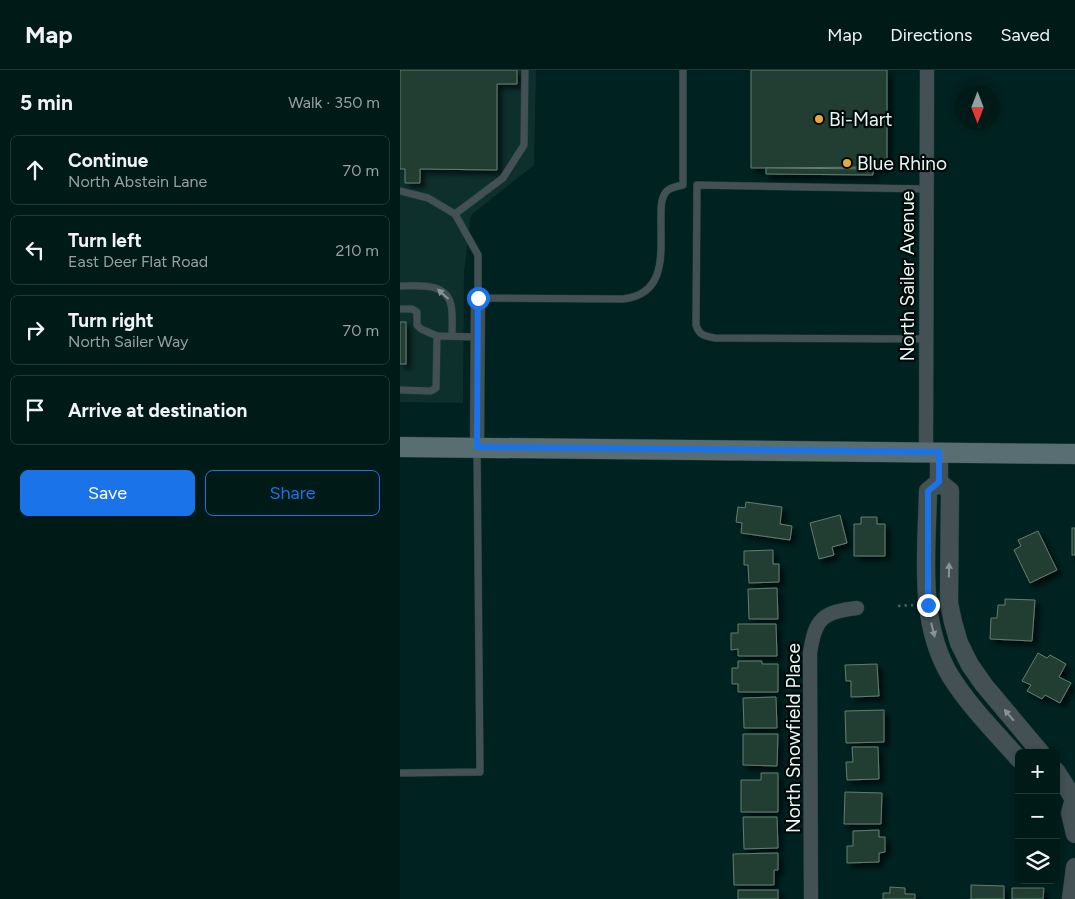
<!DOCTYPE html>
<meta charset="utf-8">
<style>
:root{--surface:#001a18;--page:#0e2725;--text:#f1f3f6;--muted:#95a1a2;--line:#223837;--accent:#1a73e8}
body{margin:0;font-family:Figtree,sans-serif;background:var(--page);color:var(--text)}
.controls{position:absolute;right:15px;bottom:15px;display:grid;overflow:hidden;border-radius:8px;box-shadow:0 2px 8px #0003}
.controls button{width:45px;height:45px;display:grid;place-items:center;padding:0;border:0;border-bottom:1px solid var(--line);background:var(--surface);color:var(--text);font:25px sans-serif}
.compass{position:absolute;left:555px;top:15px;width:45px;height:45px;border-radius:50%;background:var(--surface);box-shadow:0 2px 8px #0003;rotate:180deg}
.stop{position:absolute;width:15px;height:15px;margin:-11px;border:4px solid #1a73e8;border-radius:50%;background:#fff}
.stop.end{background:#1a73e8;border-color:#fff;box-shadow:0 1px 5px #0008}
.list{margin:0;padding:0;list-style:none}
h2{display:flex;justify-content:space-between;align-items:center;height:65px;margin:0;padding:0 20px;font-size:21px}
h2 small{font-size:16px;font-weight:400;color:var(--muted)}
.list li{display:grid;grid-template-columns:32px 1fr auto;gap:15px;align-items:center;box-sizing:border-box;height:70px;margin:0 10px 10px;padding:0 10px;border:1px solid var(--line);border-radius:8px}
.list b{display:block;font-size:19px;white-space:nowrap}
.list p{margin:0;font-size:16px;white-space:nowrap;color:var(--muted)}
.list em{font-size:16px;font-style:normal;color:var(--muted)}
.actions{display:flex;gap:10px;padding:15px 20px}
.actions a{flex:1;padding:11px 0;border:1px solid var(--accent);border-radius:8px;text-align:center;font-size:18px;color:var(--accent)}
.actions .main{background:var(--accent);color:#fff}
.icon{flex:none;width:28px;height:28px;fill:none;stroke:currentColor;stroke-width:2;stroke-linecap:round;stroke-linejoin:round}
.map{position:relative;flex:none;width:675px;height:829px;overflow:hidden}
header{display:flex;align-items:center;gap:30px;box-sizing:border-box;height:70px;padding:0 25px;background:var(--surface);border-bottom:1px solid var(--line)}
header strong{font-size:24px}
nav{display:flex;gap:28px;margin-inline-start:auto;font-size:18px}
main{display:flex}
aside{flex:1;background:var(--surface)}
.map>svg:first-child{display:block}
</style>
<header>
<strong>Map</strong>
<nav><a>Map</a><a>Directions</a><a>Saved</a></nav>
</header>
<main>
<aside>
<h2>5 min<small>Walk · 350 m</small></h2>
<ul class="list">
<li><svg class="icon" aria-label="ahead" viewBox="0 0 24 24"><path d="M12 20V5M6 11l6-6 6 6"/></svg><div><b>Continue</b><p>North Abstein Lane</p></div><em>70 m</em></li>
<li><svg class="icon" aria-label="left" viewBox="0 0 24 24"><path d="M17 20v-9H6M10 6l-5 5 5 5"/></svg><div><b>Turn left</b><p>East Deer Flat Road</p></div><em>210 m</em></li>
<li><svg class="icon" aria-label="right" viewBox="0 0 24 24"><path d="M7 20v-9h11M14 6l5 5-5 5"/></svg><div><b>Turn right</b><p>North Sailer Way</p></div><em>70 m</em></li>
<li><svg class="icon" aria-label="arrive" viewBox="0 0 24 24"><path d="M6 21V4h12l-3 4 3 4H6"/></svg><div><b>Arrive at destination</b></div></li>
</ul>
<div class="actions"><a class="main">Save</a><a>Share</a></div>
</aside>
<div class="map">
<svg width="675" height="829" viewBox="0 0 675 829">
<defs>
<filter id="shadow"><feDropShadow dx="4.5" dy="4.5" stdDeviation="2.5" flood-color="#0009"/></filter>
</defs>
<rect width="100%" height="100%" fill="#002220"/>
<polygon fill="#0d302d" points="0,0 136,0 134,95 71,145 64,202 63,333 0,332"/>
<g fill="#233e33" stroke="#617e71" filter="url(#shadow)">
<polygon points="0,0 117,0 117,14 97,14 97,100 20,99 20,113 5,113 5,99 0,99"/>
<polygon points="351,0 487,0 487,97 351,98"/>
<polygon points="366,98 473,99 473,105 366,104"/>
<rect x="0" y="252" width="6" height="42"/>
<polygon points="346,432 382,437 380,454 392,456 390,470 341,463 342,453 336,452 338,437 345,438"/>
<polygon points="440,445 447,473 432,477 434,485 419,489 410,453"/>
<polygon points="461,447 477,447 477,454 485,454 485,486 454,486 454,454 461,454"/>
<rect x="672" y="458" width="3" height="27"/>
<polygon points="638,461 657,500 630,513 614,480 621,476 618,470"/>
<polygon points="373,480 373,494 379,494 379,512 349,513 348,495 344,495 344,481"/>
<polygon points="377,518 378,549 349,549 348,519"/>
<polygon points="605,529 635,530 632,571 590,569 591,548 597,548 598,535 605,535"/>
<polygon points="338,554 376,554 377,586 338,586 338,579 331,580 331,563 338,563"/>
<polygon points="638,583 647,588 650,585 666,594 659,607 671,613 660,633 645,625 642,629 627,621 631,615 622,611"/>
<polygon points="338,591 362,591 362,594 378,594 378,622 338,622 338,614 332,614 332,598 338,598"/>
<polygon points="477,594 479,626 451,627 451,611 446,611 445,595"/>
<polygon points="376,627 377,658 344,658 343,628"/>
<polygon points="484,640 484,672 446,673 445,641"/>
<polygon points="343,664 378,664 377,696 343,695"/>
<polygon points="452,677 478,677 479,709 447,710 446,692 453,692"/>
<polygon points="361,703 378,703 378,742 341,742 341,710 361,710"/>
<polygon points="445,722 482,723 481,754 444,754"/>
<polygon points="343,747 377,747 378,778 344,779"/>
<polygon points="479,760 479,767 485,767 485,782 479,783 479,792 447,793 447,776 453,776 453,761"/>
<polygon points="378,783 378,800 374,800 374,815 334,815 333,784"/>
<polygon points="571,815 604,816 604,829 571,829"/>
<polygon points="490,817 505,818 505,824 515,824 515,829 483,829 483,823 490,823"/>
<polygon points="612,818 644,818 643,829 612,829"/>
<rect x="338" y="820" width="40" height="9"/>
</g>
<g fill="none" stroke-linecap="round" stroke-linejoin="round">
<g stroke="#1c3c3a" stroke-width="8">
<g id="service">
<polyline points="0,121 28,128 55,144 103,108 124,75 125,0"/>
<path d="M 55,144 L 78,185 L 78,228 L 223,229 C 269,224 260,179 261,145 C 261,136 261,126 268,120 C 272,117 278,116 283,115 L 283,0"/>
<path d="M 0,216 C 18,216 46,212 51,235 C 53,244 52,256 52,266"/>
<polyline points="0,239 12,239 17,242 17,255 21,259 37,266"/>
<path d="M 526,269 L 315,268 C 304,266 299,265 296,255 L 297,115 L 526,119"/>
<polyline points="0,320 31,321 36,318 37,266 78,267"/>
<polyline points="0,703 80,702 77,380"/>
</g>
</g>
<g stroke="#1c3c3a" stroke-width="15">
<g id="minor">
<polyline points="77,377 78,228"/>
<polyline points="526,383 527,0"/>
<path d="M 411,829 L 410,583 C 415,548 423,542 457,538"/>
</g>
</g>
<g stroke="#1c3c3a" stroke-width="19">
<g id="tertiary">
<polyline points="539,382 539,412"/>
<path d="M 539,412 L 528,421 C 527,482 517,552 551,607 C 570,637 596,663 619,689"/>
<polyline points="539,412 550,421 549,533 553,552 559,573 570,595 584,615 641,683"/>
<polyline points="656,701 674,729 670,743 675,764"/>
<polyline points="671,829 675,797"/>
</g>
</g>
<g stroke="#1c3c3a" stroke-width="21">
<polyline id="secondary" points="0,377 675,384"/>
</g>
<polyline stroke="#466361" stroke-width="2.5" stroke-dasharray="2.5 4" stroke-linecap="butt" points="498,536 513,535"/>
<use href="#service" stroke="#435154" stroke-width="7"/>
<use href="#minor" stroke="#435154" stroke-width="14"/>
<use href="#tertiary" stroke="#435154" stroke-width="18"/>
<use href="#secondary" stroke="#586e73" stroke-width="20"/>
</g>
<defs><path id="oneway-solid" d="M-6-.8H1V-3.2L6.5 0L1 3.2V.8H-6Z" transform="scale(1.25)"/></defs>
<g fill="#859495">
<use href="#oneway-solid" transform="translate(43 224) rotate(-138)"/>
<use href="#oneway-solid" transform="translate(549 500) rotate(-89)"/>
<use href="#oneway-solid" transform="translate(533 560) rotate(76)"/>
<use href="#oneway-solid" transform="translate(609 645) rotate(-130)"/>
</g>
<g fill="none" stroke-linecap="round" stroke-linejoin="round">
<polyline stroke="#1a73e8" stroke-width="6" points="78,228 77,377 539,382 539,412 528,421 528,535"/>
</g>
<g fill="#eda83b" stroke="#010908" stroke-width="2">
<circle cx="419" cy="49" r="5"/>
<circle cx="447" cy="93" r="5"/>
</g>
<g text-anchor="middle" stroke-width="4.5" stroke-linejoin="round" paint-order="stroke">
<g font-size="19" fill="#e7f9f7" stroke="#010908" text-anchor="start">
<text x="429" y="56">Bi-Mart</text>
<text x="457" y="100">Blue Rhino</text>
</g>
<g font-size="19" fill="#e7f9f7" stroke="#010908">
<text transform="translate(507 206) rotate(-90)" y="7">North Sailer Avenue</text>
<text transform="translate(393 668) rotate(-90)" y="7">North Snowfield Place</text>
</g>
</g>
</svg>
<div class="controls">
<button>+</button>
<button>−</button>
<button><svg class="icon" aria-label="layers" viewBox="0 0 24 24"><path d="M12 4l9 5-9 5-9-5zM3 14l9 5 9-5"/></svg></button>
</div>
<svg class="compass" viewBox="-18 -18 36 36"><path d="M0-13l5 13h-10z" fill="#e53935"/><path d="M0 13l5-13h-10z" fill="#95a1a2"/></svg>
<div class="stop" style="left:78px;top:228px"></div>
<div class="stop end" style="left:528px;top:535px"></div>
</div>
</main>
